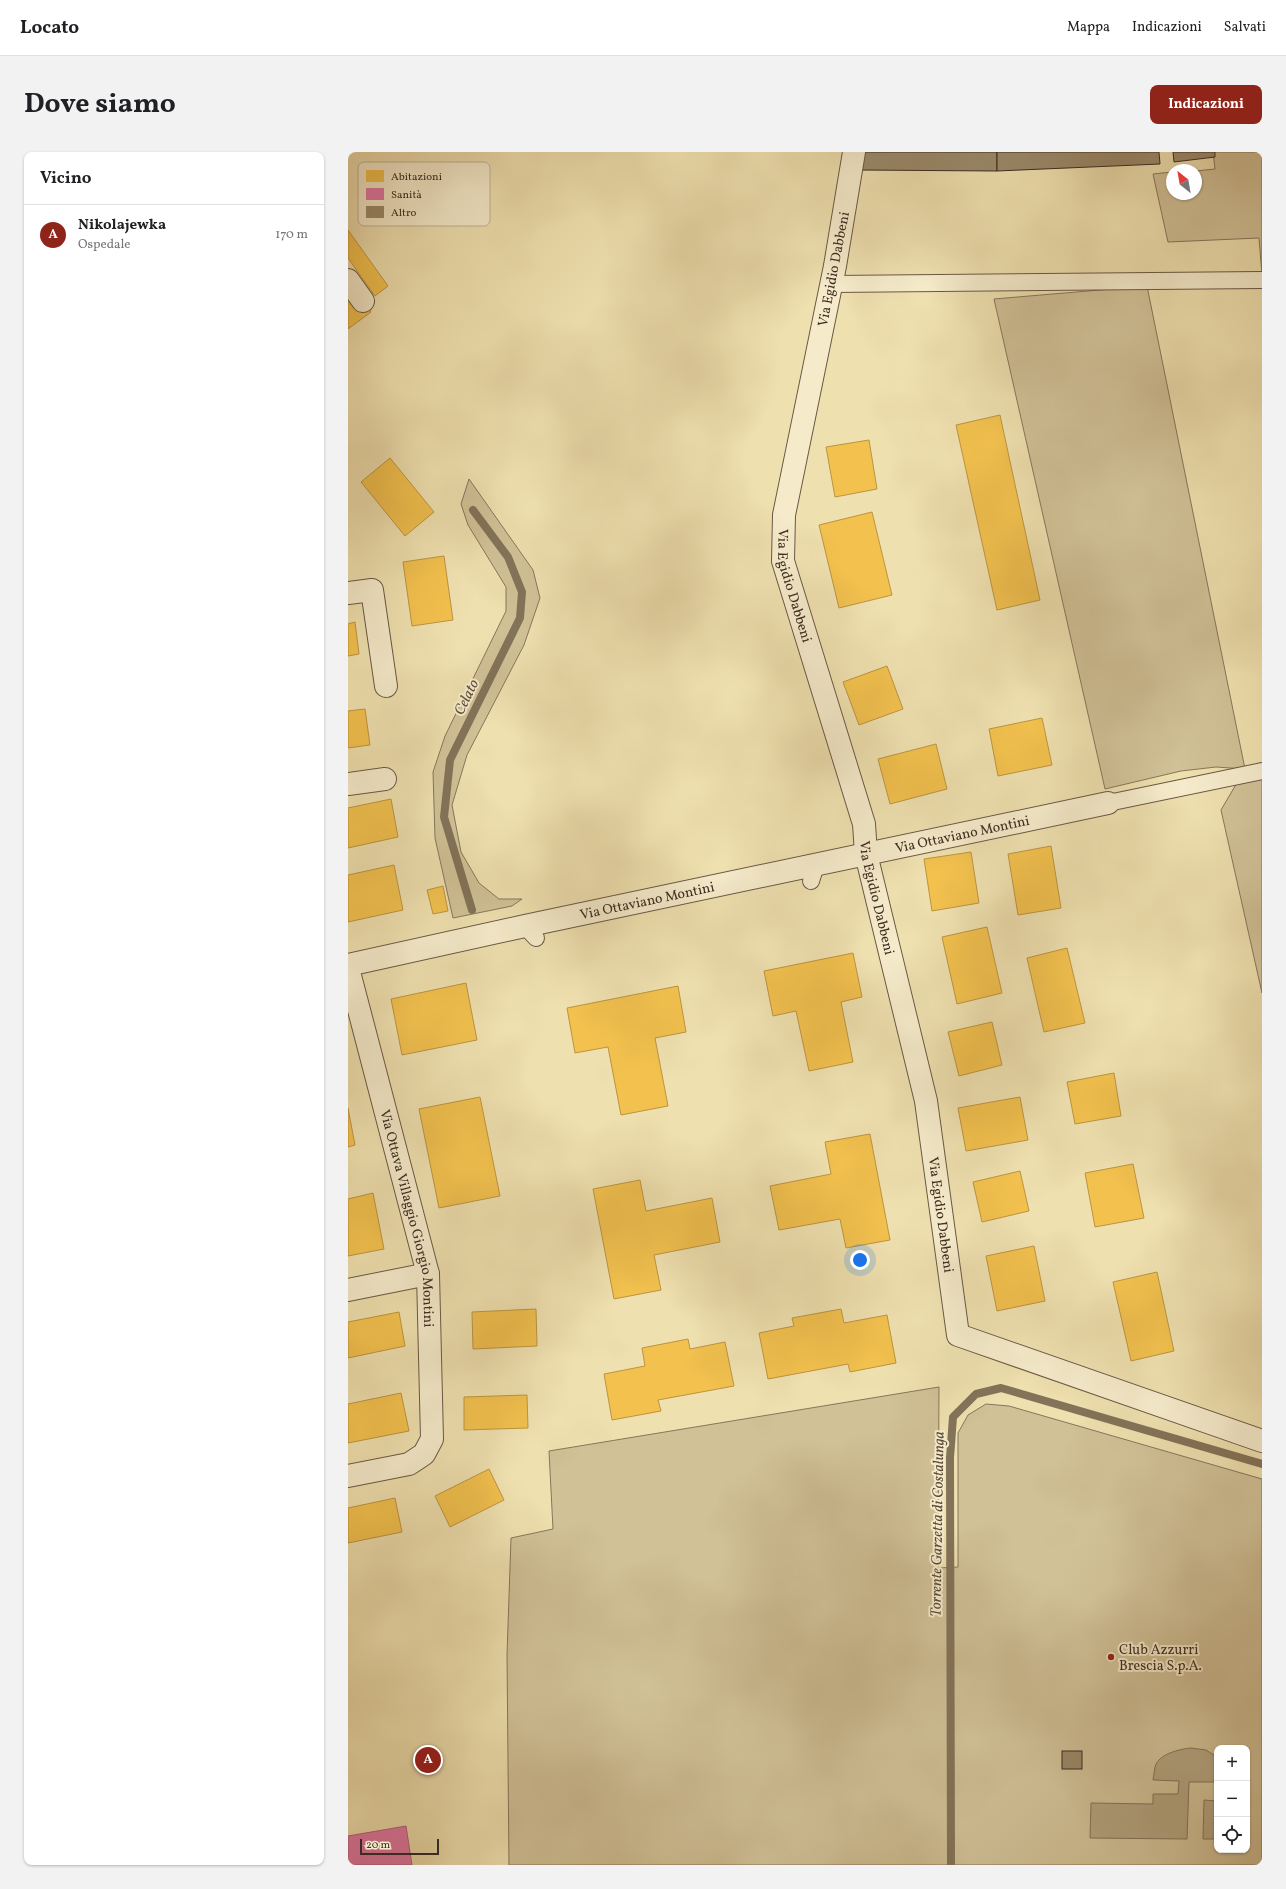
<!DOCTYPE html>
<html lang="it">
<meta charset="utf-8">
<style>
:root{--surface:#fff;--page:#f2f2f2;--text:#202124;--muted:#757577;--line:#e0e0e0;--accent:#8f2418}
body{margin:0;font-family:Vollkorn,serif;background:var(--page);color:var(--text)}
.controls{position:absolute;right:12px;bottom:12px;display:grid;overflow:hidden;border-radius:8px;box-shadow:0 1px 3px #0004}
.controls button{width:36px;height:36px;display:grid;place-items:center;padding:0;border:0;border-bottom:1px solid var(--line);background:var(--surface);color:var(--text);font:20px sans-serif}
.compass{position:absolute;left:818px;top:12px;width:36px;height:36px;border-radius:50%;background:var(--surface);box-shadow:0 1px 3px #0004;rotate:329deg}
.scale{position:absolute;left:12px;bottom:10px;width:79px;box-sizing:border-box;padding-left:4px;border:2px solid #3d2c21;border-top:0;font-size:11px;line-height:14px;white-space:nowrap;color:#3d2c21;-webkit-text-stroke:3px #f5ebcb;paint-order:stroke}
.you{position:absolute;left:512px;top:1108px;width:14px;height:14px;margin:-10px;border:3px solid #fff;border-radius:50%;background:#1a73e8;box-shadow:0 0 0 6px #1a73e833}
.badge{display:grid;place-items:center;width:26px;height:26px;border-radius:50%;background:var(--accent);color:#fff;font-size:13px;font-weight:700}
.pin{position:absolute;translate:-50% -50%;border:2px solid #fff;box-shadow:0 1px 4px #0006}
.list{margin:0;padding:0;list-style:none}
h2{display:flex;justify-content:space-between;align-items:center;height:52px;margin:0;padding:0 16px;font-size:17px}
h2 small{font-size:13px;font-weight:400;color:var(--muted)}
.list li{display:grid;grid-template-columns:26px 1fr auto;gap:12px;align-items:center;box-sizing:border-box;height:60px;padding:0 16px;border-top:1px solid var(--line)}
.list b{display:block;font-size:15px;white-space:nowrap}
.list p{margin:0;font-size:13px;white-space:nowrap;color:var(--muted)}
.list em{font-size:13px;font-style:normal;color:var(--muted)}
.icon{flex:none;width:22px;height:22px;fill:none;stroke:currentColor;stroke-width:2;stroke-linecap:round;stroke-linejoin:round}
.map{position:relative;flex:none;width:914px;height:1713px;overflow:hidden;border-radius:8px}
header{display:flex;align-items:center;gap:24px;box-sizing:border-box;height:56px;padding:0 20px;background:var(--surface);border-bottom:1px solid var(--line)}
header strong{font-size:19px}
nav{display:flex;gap:22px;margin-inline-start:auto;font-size:14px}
.intro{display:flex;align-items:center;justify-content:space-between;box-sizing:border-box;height:96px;padding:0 24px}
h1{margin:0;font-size:28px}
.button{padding:10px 18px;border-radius:8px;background:var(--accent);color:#fff;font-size:14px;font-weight:700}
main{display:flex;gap:24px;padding:0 24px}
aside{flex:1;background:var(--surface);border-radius:8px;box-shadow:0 1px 3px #0004}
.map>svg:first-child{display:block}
</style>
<header>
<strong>Locato</strong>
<nav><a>Mappa</a><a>Indicazioni</a><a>Salvati</a></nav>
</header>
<div class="intro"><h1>Dove siamo</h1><a class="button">Indicazioni</a></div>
<main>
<aside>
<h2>Vicino<small></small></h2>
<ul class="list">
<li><span class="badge">A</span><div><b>Nikolajewka</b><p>Ospedale</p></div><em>170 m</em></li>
</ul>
</aside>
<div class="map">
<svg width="914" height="1713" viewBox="0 0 914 1713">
<rect width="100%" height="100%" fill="#efe0af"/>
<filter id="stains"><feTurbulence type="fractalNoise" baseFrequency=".005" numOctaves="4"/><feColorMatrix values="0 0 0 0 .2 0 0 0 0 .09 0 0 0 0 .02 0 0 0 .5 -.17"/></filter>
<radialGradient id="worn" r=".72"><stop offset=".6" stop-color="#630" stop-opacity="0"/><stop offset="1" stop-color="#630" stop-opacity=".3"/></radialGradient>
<g fill="#d1c197" stroke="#87765c" fill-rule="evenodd">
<polygon points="865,0 914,0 914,123 911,86 820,90 805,22 824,20 824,42 848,42 848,19 867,17"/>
<polygon points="799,134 897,617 914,613 914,841 873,658 897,617 868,615 833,619 757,637 646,147"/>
<polygon points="121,327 185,418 192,446 176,493 119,603 104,653 113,700 131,731 151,747 174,747 164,754 105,766 87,686 85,620 97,584 158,459 158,435 120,373 113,352"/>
<path d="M 591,1235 L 590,1416 L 610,1415 L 610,1281 L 620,1263 L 638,1252 L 661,1254 L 914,1327 L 914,1713 L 161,1713 L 159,1503 L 163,1386 L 205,1377 L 201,1299 ZM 869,1596 L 899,1596 L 899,1698 L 869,1698 Z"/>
</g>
<g fill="#b2a37f" stroke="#837359">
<path d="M 843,1596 L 858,1598 L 869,1605 L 869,1630 L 841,1630 L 839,1687 L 742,1686 L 743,1651 L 805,1652 L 805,1642 L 830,1642 L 831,1629 L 805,1628 C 806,1624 806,1619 807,1615 C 810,1602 832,1597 843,1596 Z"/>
<polygon points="856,1648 869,1649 869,1687 855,1687"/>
</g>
<g fill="#f2c14e" stroke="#bc9440">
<polygon points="0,78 40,134 27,144 0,106"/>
<polygon points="0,129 23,160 0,177"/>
<polygon points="652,263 692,448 649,458 608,273"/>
<polygon points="521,288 529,337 487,345 478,295"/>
<polygon points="42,306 86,360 57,384 13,330"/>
<polygon points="524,360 544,443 491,456 471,373"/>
<polygon points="96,404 105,468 64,474 55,410"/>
<polygon points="7,470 11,502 0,504 0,472"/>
<polygon points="539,514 555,557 511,573 495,530"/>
<polygon points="17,557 22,593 0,596 0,559"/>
<polygon points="694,566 704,613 650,624 641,577"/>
<polygon points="588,592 599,637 542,652 530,607"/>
<polygon points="43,647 50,685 0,696 0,656"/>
<polygon points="703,694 713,756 670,763 660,702"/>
<polygon points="623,700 631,751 584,759 576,707"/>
<polygon points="46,713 55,758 0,770 0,723"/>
<polygon points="95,734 100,759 85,762 79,738"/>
<polygon points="639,775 654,841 609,852 594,785"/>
<polygon points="719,796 737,871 696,880 679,806"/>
<polygon points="505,801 514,845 493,850 505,910 461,919 448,859 425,864 416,819"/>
<polygon points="118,831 129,888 54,903 43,847"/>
<polygon points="330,834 338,880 307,886 320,954 273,963 260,895 227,901 219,856"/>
<polygon points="644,870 654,913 611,924 600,880"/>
<polygon points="766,921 773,964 727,972 719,930"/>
<polygon points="132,945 152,1044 91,1056 71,957"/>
<polygon points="672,945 680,988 618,999 610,956"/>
<polygon points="0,956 7,993 0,995"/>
<polygon points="522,982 542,1088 498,1096 492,1067 431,1078 422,1034 483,1022 477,990"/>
<polygon points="785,1012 796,1066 747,1075 737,1021"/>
<polygon points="672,1019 681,1059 634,1070 625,1030"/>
<polygon points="292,1028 298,1059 364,1046 372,1090 306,1103 313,1138 266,1147 245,1037"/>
<polygon points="25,1041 36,1097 0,1104 0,1047"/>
<polygon points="686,1094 697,1149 649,1159 638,1104"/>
<polygon points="809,1120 826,1199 783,1209 765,1130"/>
<polygon points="188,1157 189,1194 125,1197 124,1160"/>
<polygon points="493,1157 496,1171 539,1163 548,1211 502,1220 500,1212 420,1227 411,1181 446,1174 444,1166"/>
<polygon points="51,1160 57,1194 0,1206 0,1170"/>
<polygon points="340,1187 342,1197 377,1190 386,1234 310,1248 313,1259 264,1268 256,1222 297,1214 294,1196"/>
<polygon points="53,1241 61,1279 0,1291 0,1252"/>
<polygon points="179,1243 180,1276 116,1278 116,1245"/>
<polygon points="141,1317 156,1348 102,1375 87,1344"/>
<polygon points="47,1346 54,1380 0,1391 0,1356"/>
</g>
<polygon fill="#e377a8" stroke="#b16080" points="58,1674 64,1713 0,1713 0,1684"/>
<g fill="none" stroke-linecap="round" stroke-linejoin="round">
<g stroke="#837359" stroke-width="8">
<polyline points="124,758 96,665 102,608 172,466 174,440 160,405 125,358"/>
<polyline points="603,1713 602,1306 605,1265 628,1242 653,1236 914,1312"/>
</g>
</g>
<g fill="#9a8a6b" stroke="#3d2c21">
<polygon points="516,0 649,0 649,19 511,18"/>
<polygon points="649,0 811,0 812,12 649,19"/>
<polygon points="825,0 867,0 867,5 826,10"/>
<rect x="714" y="1599" width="20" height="18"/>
</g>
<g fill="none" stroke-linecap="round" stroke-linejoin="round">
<g stroke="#6a5944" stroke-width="18">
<g id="service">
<polyline points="484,132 914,128"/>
<polyline points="760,651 914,619"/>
<polyline points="463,729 468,713"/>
<polyline points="177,774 188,786"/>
</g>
</g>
<g stroke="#6a5944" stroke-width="24">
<g id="minor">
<path id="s1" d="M 506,0 L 487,114 L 436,363 L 435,409 L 516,672 L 518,702 L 578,949 L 610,1183 L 914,1289"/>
<polyline points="0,128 15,149"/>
<polyline points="0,441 24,438 38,534"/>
<polyline points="0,632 37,627"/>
<path id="s2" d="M 0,813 L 177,774 L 760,651"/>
<path id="s3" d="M 0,816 L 80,1122 L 84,1287 L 76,1302 L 61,1312 L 0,1324"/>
<polyline points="0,1138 80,1122"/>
</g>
</g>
<use href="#service" stroke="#f5ebcb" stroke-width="16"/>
<use href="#minor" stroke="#f5ebcb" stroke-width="22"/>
</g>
<circle fill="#8f2418" stroke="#f5ebcb" stroke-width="1.5" cx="763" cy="1505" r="4"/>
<g text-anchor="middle" stroke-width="4" stroke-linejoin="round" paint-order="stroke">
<g font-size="14" fill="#3d2c21" stroke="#f5ebcb">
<text transform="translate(485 117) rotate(-79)" y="5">Via Egidio Dabbeni</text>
<text dy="5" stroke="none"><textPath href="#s1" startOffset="442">Via Egidio Dabbeni</textPath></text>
<text dy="5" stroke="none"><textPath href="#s2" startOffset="628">Via Ottaviano Montini</textPath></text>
<text dy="5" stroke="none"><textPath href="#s1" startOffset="766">Via Egidio Dabbeni</textPath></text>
<text dy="5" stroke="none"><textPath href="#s2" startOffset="306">Via Ottaviano Montini</textPath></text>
<text dy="5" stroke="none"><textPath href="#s1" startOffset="1090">Via Egidio Dabbeni</textPath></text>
<text dy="5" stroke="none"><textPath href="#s3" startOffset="258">Via Ottava Villaggio Giorgio Montini</textPath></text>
</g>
<g font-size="14" fill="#3d2c21" stroke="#f5ebcb" text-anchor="start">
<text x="771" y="1502">Club Azzurri<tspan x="771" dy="16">Brescia S.p.A.</tspan></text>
</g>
<g font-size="15" font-style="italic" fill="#5a4a38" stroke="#f5ebcb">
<text transform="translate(118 545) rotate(-64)" y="5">Celato</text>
<text transform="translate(589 1372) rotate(-89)" y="5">Torrente Garzetta di Costalunga</text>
</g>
</g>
<rect x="10" y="10" width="132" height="64" rx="6" fill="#f5ebcb" stroke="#beb298" stroke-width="1"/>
<rect x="18" y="18" width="18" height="12" fill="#f2c14e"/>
<rect x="18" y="36" width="18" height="12" fill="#e377a8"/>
<rect x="18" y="54" width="18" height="12" fill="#9a8a6b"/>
<g font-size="11" fill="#3d2c21">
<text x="43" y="28">Abitazioni</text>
<text x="43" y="46">Sanità</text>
<text x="43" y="64">Altro</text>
</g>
<rect width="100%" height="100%" filter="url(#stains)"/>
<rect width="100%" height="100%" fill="url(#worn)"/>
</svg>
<div class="controls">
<button>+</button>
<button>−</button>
<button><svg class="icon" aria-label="locate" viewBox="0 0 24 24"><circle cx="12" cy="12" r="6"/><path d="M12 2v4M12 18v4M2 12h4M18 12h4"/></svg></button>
</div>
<svg class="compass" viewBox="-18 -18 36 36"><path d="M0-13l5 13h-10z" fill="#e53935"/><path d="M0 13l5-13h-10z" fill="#757577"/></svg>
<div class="scale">20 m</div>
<div class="you"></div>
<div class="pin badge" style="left:80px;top:1608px">A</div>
</div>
</main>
